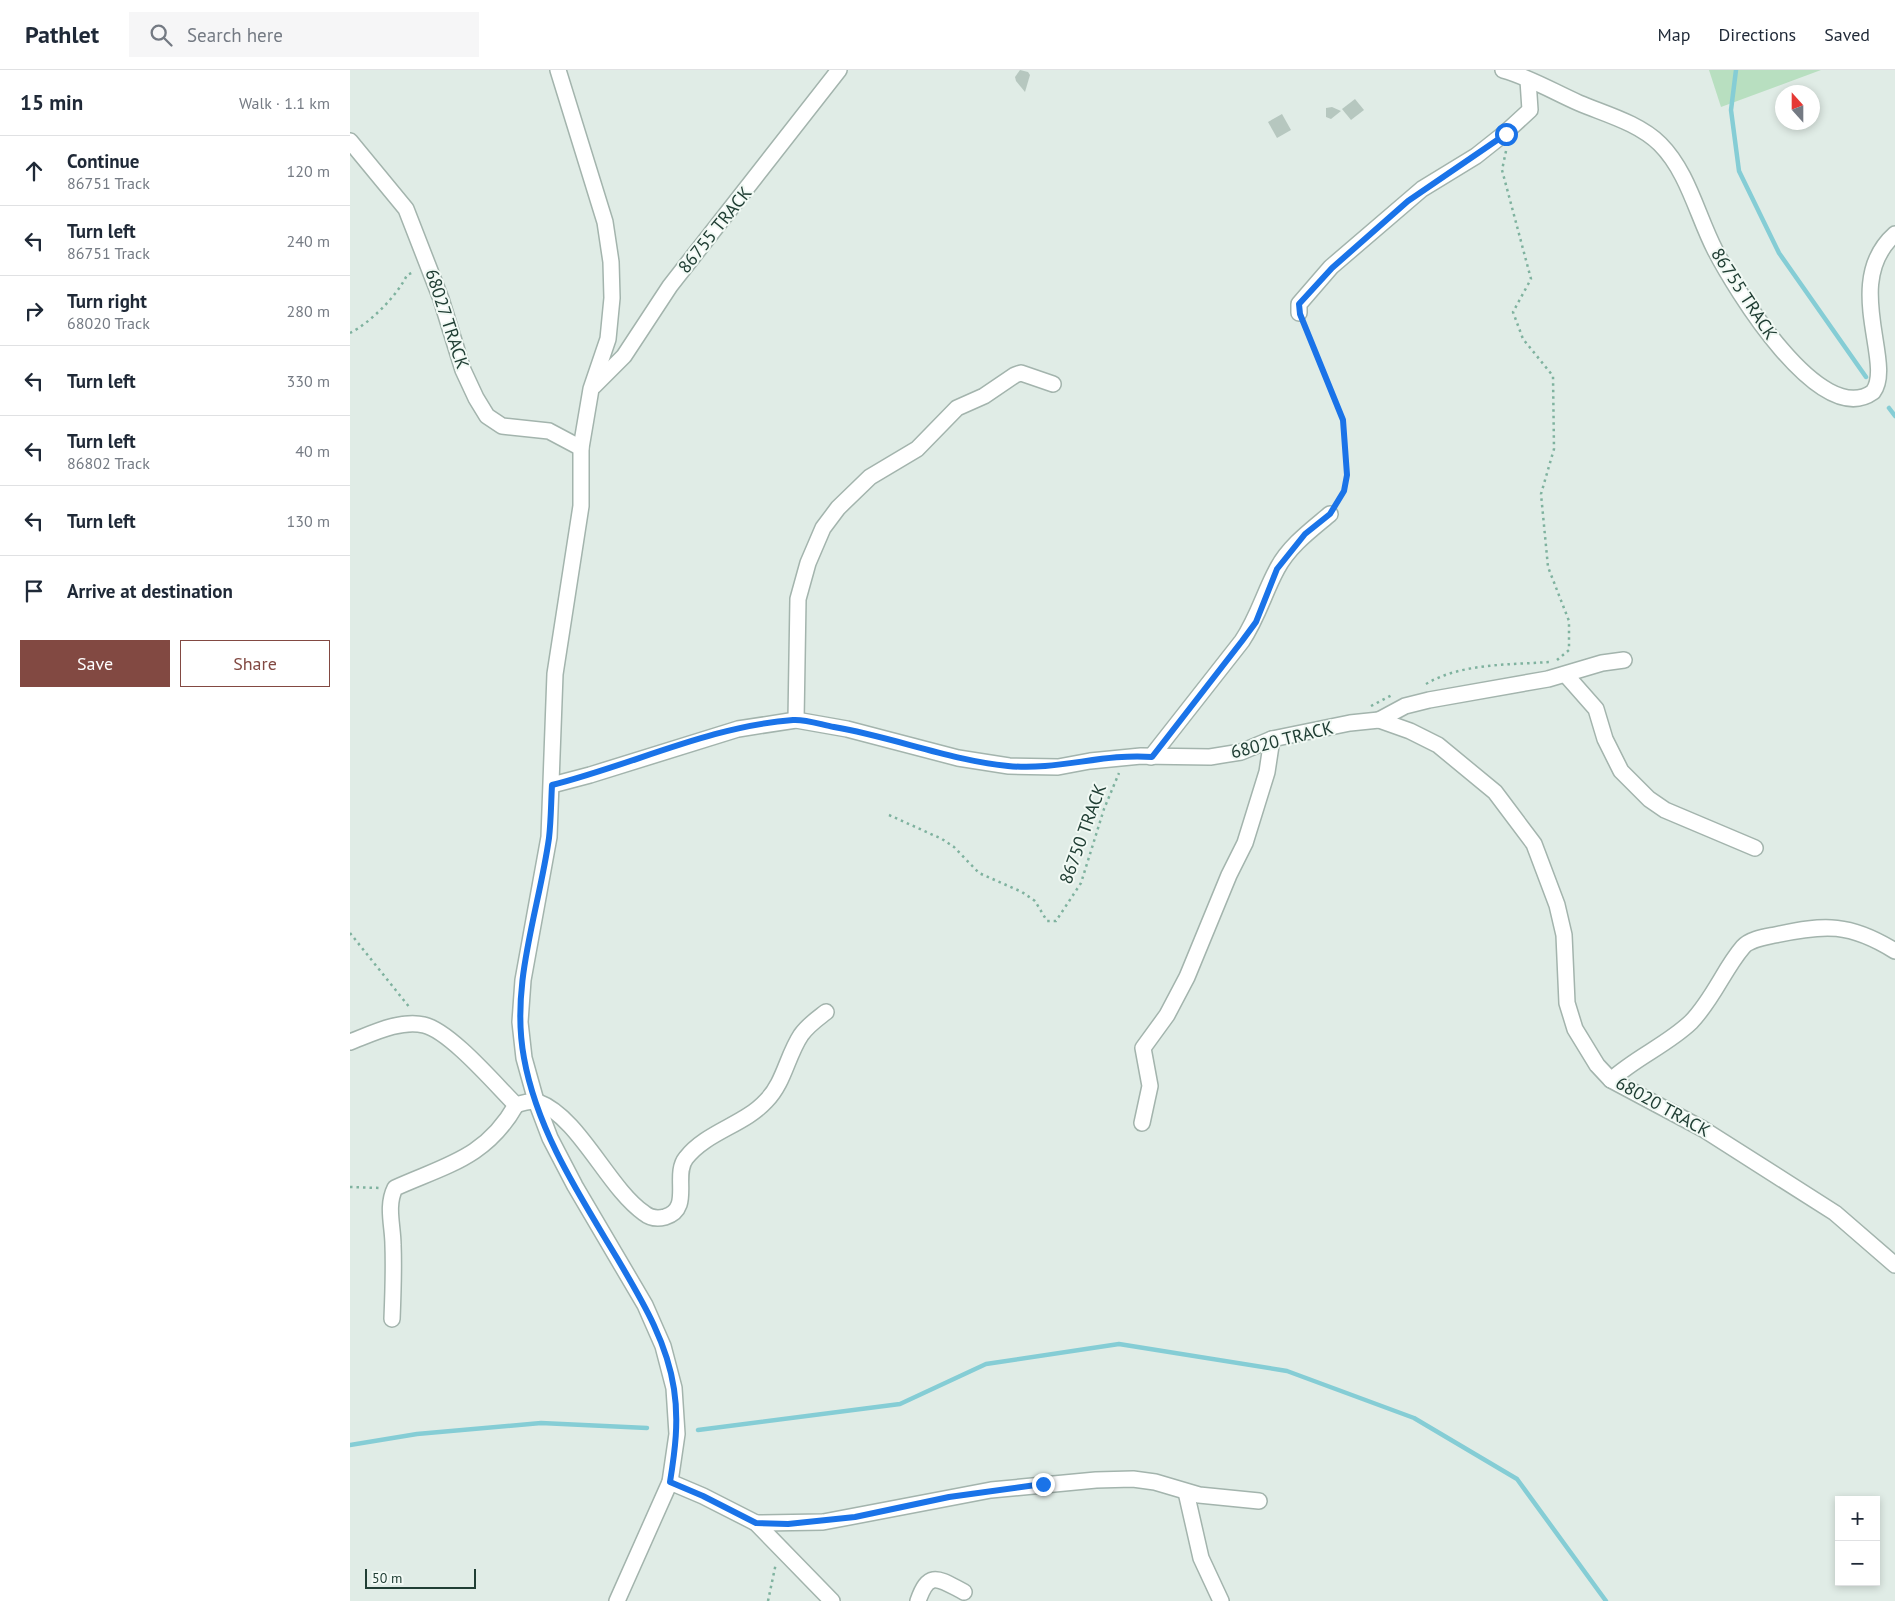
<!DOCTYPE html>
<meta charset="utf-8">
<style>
:root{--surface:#fff;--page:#f6f6f7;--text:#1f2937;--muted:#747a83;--line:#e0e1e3;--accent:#824942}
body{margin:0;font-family:"PT Sans",sans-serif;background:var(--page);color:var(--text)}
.controls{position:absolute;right:15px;bottom:15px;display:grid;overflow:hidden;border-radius:0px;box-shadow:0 2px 8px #0003}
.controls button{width:45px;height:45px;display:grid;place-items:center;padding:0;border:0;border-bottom:1px solid var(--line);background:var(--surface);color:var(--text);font:25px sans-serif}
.compass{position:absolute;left:1425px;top:15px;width:45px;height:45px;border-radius:50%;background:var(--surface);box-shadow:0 2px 8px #0003;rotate:339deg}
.scale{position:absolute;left:15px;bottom:12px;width:111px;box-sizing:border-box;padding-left:5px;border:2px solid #203e34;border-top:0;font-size:14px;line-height:18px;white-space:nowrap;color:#203e34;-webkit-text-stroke:4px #f1f9f4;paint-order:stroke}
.stop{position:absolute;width:15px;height:15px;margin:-11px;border:4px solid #1a73e8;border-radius:50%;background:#fff}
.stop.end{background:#1a73e8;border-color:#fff;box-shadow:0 1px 5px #0008}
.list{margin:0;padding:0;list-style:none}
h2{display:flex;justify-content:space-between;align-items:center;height:65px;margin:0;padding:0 20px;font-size:21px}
h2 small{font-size:16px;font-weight:400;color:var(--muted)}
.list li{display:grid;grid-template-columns:32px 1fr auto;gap:15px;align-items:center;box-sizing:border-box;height:70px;padding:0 20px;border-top:1px solid var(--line)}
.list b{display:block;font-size:19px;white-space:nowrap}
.list p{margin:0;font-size:16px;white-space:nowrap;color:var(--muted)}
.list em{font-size:16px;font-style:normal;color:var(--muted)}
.actions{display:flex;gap:10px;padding:15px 20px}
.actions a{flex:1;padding:11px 0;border:1px solid var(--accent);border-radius:0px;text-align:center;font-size:18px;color:var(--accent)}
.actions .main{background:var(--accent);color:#fff}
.icon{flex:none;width:28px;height:28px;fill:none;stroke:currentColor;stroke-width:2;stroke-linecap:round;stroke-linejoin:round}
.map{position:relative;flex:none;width:1545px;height:1531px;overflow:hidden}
header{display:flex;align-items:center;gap:30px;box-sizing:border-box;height:70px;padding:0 25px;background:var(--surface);border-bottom:1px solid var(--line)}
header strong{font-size:24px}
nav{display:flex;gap:28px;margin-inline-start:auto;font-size:18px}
.search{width:350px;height:45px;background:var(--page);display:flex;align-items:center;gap:12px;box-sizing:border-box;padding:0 18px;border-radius:0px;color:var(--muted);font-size:19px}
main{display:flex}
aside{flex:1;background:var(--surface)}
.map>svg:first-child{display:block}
</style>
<header>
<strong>Pathlet</strong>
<div class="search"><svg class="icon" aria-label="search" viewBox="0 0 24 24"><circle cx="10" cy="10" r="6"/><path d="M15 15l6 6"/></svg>Search here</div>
<nav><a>Map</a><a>Directions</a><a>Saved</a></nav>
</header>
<main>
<aside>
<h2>15 min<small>Walk · 1.1 km</small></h2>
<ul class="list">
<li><svg class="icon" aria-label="ahead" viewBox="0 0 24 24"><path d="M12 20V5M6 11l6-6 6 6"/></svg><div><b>Continue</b><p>86751 Track</p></div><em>120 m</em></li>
<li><svg class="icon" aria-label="left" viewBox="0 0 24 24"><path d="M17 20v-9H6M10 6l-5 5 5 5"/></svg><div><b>Turn left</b><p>86751 Track</p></div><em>240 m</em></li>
<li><svg class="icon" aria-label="right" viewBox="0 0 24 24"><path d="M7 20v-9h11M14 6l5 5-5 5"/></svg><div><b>Turn right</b><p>68020 Track</p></div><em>280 m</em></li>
<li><svg class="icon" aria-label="left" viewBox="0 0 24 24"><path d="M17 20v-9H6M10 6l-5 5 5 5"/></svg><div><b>Turn left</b></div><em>330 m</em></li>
<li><svg class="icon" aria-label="left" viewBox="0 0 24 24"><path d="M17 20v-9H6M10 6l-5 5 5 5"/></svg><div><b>Turn left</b><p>86802 Track</p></div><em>40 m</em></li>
<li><svg class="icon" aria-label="left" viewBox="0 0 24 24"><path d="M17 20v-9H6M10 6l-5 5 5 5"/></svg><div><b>Turn left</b></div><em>130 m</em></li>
<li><svg class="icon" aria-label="arrive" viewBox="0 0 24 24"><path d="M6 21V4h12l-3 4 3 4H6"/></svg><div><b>Arrive at destination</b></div></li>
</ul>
<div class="actions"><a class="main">Save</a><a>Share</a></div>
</aside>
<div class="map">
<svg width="1545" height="1531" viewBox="0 0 1545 1531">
<rect width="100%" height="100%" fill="#e0ece6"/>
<polygon fill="#b8dfc0" points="1359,0 1471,0 1371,37"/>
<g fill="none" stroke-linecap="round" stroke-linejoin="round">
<g stroke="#85cdd5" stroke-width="4.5">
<polyline points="1386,0 1381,40 1389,101 1429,183 1516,307"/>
<polyline points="1539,338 1545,346"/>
<polyline points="348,1360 550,1334 636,1294 769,1274 937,1301 1064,1348 1167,1409 1256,1531"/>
<polyline points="0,1375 67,1364 191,1353 297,1358"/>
</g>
</g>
<g fill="#b6c7bf">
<polygon points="670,0 678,2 680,5 675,22 666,11 665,7"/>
<polygon points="1005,29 1014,40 1001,50 992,39"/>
<polygon points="982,37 991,41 981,49 976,47 976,38"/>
<polygon points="932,44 941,60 927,68 918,52"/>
</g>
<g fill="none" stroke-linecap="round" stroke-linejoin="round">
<g stroke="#a3b4ad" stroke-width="18">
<g id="minor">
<polyline points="208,0 255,152 261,192 262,228 258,269 241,319 231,378 231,436 205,604 199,767 173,910 170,952 174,988 186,1031 200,1068 225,1116 295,1235 313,1276 324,1318 327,1364 320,1412 267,1531"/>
<path d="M 1153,0 C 1179,7 1204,22 1229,33 C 1255,44 1289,53 1310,74 C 1338,102 1347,145 1365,180 C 1384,217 1470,360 1523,322 C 1545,293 1491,212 1545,164"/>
<polyline points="0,71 56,139 91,229 113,300 126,328 137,346 152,356 199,361 231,378"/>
<polyline points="949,243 949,234 981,197 1072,119 1126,86 1155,63 1180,40 1178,10"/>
<polyline points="244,316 274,286 320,216 489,0"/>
<polyline points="1216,605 1246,639 1255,669 1271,701 1299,729 1315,740 1405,778"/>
<polyline points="446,650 448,529 458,493 473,458 488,438 520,407 567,379 607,338 634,326 665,305 671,303 703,314"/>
<polyline points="1029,650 1055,636 1079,630 1198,609 1252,593 1274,590"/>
<path d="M 801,687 L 892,571 C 908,547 914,523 927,499 C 939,476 961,460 980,444"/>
<polyline points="202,715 240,705 388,659 446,650 497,659 608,688 659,696 708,697 740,691 791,686 860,687 891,682 922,669 1000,653 1029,650 1060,661 1088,675 1145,722 1184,774 1207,835 1214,865 1217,933 1225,959 1247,995 1261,1010 1353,1059 1485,1143 1545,1195"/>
<path d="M 0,972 C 21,964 51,949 74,955 C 100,961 145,1014 166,1035 C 172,1033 182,1030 188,1032 C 229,1047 258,1118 294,1143 C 300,1148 307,1149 315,1147 C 343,1139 322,1105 336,1088 C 356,1062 394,1055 416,1031 C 434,1013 437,986 451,965 C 458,955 467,949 476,942"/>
<path d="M 1261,1010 C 1286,987 1317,975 1341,952 C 1364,928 1374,899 1393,877 C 1400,869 1415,867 1425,865 C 1475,854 1500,853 1545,881"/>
<polyline points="792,1053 800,1016 793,978 817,945 837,907 879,805 895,773 917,702 922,669"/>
<path d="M 42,1249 C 43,1224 44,1200 43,1175 C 43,1156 36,1136 45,1118 C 96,1095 136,1088 166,1035"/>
<polyline points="320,1412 353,1426 406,1453 482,1531"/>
<polyline points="836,1422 851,1488 871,1531"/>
<polyline points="406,1453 473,1452 641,1420 746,1410 783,1409 805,1412 849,1425 909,1431"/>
<path d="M 568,1531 C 579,1499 589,1509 614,1522"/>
</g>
</g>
<g stroke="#7fb29f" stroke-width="2.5" stroke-dasharray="2.5 4" stroke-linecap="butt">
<polyline points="1156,81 1152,100 1181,209 1163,242 1173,269 1203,306 1204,379 1191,424 1198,497 1219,551 1219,580 1207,590"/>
<polyline points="954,255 993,350 997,405 994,421 987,432"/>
<path d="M 0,263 C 20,253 47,226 57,205 L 64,202"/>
<path d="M 1076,614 C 1111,593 1159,595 1199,592"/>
<polyline points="1021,636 1042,625"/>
<polyline points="539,745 592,769 604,777 629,803 672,822 685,831 697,851 706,851 731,813 754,739 769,703"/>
<polyline points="0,863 60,938"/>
<polyline points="0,1117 31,1118"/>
<polyline points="418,1531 426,1493"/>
</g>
<use href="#minor" stroke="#fff" stroke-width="15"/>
</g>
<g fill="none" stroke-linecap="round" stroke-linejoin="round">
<path stroke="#1a73e8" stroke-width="6" d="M 693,1414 L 599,1427 L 505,1447 L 438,1454 L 406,1453 L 353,1426 L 320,1412 C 325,1381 329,1351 324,1319 C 317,1271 291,1229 267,1188 C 230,1126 187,1061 174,988 C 160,914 189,840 199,768 C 201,751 201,733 202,715 C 282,695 360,656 443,650 C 456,649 472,655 484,657 C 543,667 599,690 658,696 C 707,701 753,683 802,687 L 892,571 L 906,552 L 927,499 L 955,464 L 980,444 L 994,421 L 997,405 L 993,350 L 950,244 L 949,234 L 982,198 L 1058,131 L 1156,64"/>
</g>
<g text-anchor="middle" stroke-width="4" stroke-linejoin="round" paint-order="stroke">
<g font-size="18" fill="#203e34" stroke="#f1f9f4">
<text transform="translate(365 160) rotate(-51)" y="6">86755 TRACK</text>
<text transform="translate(1394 224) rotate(57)" y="6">86755 TRACK</text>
<text transform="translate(97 249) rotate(72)" y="6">68027 TRACK</text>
<text transform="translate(932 670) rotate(-14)" y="6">68020 TRACK</text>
<text transform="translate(733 764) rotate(-70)" y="6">86750 TRACK</text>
<text transform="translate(1313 1037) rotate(29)" y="6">68020 TRACK</text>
</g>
</g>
</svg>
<div class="controls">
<button>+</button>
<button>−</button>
</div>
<svg class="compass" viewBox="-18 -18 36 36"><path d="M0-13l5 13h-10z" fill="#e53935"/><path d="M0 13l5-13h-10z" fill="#747a83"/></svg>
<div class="scale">50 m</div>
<div class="stop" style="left:1156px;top:64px"></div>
<div class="stop end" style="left:693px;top:1414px"></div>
</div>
</main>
